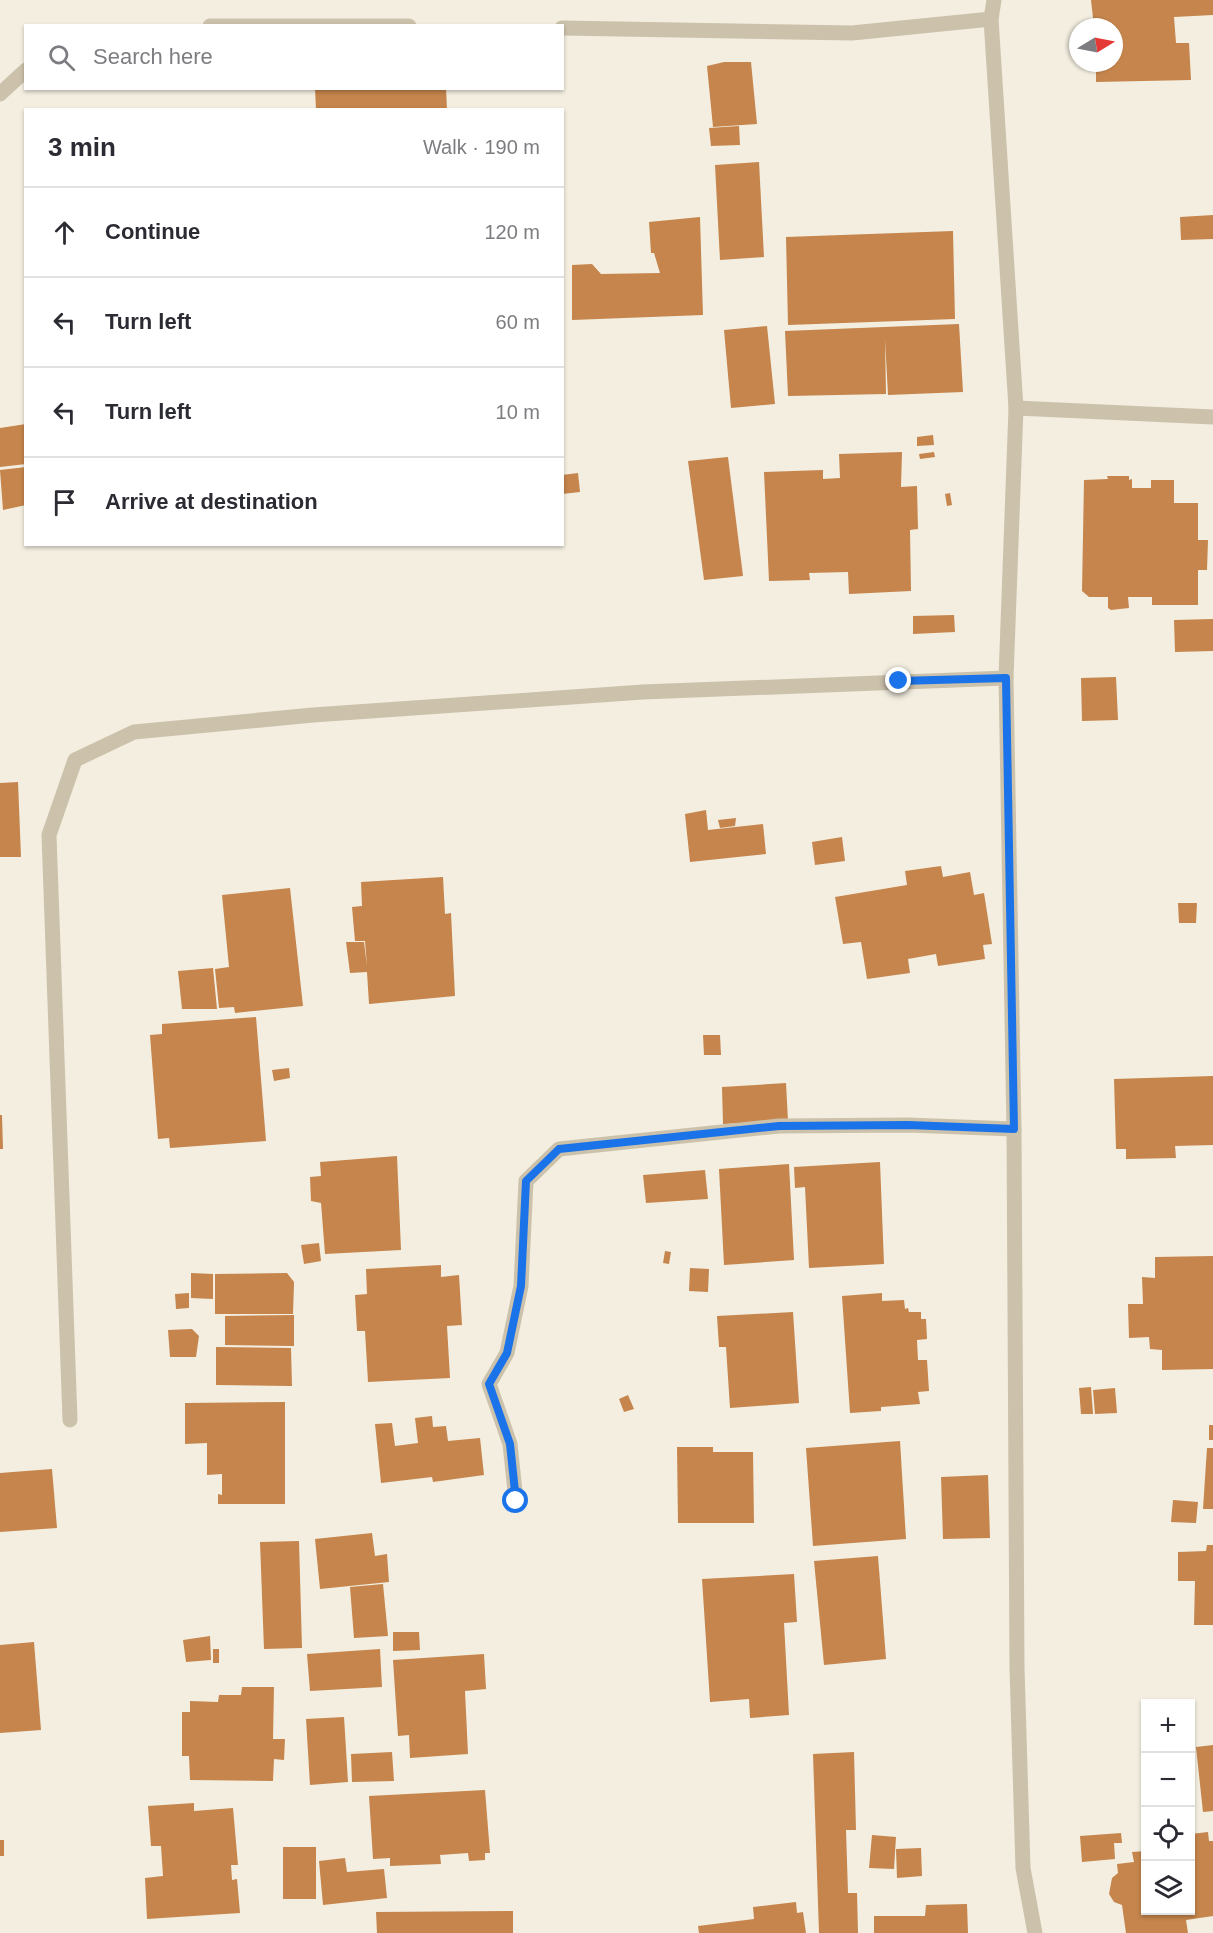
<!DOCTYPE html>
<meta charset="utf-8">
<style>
:root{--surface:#fff;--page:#f7f7f7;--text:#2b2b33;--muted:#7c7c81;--line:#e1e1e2}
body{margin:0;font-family:Helvetica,sans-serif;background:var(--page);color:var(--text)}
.controls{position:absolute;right:18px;bottom:18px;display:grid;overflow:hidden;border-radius:0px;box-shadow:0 2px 4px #0004}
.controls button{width:54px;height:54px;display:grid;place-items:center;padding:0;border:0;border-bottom:2px solid var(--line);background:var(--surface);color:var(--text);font:30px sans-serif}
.compass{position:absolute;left:1069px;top:18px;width:54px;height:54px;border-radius:50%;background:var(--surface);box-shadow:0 2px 4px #0004;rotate:80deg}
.stop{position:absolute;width:18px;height:18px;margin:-14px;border:4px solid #1a73e8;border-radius:50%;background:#fff}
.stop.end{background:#1a73e8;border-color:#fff;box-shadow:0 2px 6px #0008}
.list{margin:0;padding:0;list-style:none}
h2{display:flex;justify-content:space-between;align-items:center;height:78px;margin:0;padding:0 24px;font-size:26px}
h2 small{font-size:20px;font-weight:400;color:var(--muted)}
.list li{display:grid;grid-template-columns:39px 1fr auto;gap:18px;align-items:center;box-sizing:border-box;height:90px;padding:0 24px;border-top:2px solid var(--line)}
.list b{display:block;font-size:22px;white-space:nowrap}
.list em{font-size:20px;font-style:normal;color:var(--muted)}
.icon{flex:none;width:33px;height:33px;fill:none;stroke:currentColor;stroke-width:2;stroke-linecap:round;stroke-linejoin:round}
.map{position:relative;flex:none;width:1213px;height:1933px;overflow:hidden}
.search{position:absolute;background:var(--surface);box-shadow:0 2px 4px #0004;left:24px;top:24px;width:540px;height:66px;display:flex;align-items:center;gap:15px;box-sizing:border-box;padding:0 21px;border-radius:0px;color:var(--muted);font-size:22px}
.panel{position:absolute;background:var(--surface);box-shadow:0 2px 4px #0004;left:24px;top:108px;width:540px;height:438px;border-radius:0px}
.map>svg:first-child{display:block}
</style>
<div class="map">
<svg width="1213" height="1933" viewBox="0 0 1213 1933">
<rect width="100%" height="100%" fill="#f3eee0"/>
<g fill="#c5854c">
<polygon points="1091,0 1213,0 1213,15 1174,17 1176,43 1189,43 1191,80 1096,82 1096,63 1114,63 1114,27 1094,27"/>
<polygon points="724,62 751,62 757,124 713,127 707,66"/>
<polygon points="315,88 446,88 447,110 316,110"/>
<polygon points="739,126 740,145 711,146 709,128"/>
<polygon points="759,162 764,257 720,260 715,165"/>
<polygon points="1213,215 1213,239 1181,240 1180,217"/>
<polygon points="700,217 703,315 572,320 572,265 592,264 601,274 660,273 654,253 651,253 649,222"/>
<polygon points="953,231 955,319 788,325 786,237"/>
<polygon points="959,324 963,392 888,395 885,339 886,394 788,396 785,331"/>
<polygon points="767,326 775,404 731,408 724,330"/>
<polygon points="26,424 26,464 0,467 0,428"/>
<polygon points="933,435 934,445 917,446 917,437"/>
<polygon points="902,452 901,487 917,486 918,529 910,530 911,591 849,594 848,572 809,573 810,580 769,581 764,472 823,470 823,479 840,478 839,454"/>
<polygon points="934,452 935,457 920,459 919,454"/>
<polygon points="728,457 743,576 704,580 688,461"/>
<polygon points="26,467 26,505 3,510 0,470"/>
<polygon points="578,473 580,492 562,494 562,475"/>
<polygon points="1107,476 1129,476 1129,480 1132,479 1132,488 1151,488 1151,480 1174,480 1174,503 1198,503 1198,540 1208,540 1207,570 1198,570 1198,605 1152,605 1152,597 1128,597 1129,608 1111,610 1108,608 1108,597 1089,597 1082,591 1084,480 1108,479"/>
<polygon points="950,493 952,505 947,506 945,494"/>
<polygon points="954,615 955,632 913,634 913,616"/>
<polygon points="1213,619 1213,651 1175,652 1174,620"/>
<polygon points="1116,677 1118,720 1082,721 1081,678"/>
<polygon points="18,782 21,857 0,857 0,783"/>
<polygon points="706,810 708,830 763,824 766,854 690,862 685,814"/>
<polygon points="736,818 735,826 720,828 718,820"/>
<polygon points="842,837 845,861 815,865 812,842"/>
<polygon points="941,866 943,877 970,872 974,895 984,893 992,944 983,945 985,959 938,966 936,954 908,959 910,973 867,979 861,942 843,944 835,897 907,885 905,871"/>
<polygon points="443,877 445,914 451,913 455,996 369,1004 367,972 350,973 346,942 364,942 367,966 365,941 355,941 352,907 362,906 361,882"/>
<polygon points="290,888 303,1006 235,1013 234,1007 219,1008 215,969 229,967 222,895"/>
<polygon points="1178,903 1197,903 1196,923 1179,923"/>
<polygon points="213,968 217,1009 182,1009 178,971"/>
<polygon points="256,1017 266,1141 170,1148 169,1138 158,1139 150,1035 162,1034 162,1024"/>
<polygon points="703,1035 720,1035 721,1055 704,1055"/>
<polygon points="289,1068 290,1078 274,1081 272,1070"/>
<polygon points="1213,1076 1213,1145 1175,1146 1176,1158 1126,1159 1126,1149 1116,1149 1114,1079"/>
<polygon points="786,1083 788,1121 723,1124 722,1087"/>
<polygon points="0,1115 2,1115 3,1149 0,1149"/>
<polygon points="397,1156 401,1250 325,1254 321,1203 311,1201 310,1177 321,1176 320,1162"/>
<polygon points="880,1162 884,1264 809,1268 805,1187 795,1188 794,1167"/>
<polygon points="789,1164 794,1260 724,1265 719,1169"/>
<polygon points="705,1170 708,1199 646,1203 643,1175"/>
<polygon points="319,1243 321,1261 304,1264 301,1245"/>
<polygon points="665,1251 671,1252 669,1264 663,1263"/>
<polygon points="1213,1256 1213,1369 1162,1370 1162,1350 1150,1349 1149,1337 1129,1338 1128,1304 1143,1304 1142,1277 1155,1278 1155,1257"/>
<polygon points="441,1265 441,1277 459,1275 462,1325 447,1326 450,1378 368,1382 365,1331 357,1331 355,1295 367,1294 366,1269"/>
<polygon points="690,1268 709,1269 708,1292 689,1291"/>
<polygon points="191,1273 213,1274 213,1299 191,1298"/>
<polygon points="287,1273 294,1282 293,1314 215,1314 215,1274"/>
<polygon points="189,1293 189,1308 176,1309 175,1294"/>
<polygon points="882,1293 882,1301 904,1300 905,1309 908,1308 909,1312 921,1312 921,1319 926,1319 927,1339 917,1340 918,1360 927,1360 929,1391 918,1392 920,1404 881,1407 881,1411 850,1413 842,1296"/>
<polygon points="793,1312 799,1403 730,1408 726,1347 719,1347 717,1316"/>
<polygon points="294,1315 294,1346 225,1345 225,1316"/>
<polygon points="192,1329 199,1336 196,1357 170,1357 168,1330"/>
<polygon points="216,1347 291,1348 292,1386 216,1385"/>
<polygon points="1091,1387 1093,1414 1081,1414 1079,1388"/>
<polygon points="1115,1388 1117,1413 1095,1414 1093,1390"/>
<polygon points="628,1395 634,1409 624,1412 619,1399"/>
<polygon points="285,1402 285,1504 218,1504 218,1494 222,1495 222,1474 207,1475 207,1443 185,1444 185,1403"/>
<polygon points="432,1416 433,1427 446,1426 448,1441 480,1438 484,1475 433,1482 432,1477 381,1483 375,1424 392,1423 395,1446 418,1443 415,1418"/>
<rect x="1209" y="1425" width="4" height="15"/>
<polygon points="900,1441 906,1539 813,1546 806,1448"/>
<polygon points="677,1447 713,1447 713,1452 753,1452 754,1523 678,1523"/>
<polygon points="1207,1448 1213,1448 1213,1509 1203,1509"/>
<polygon points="52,1469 57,1528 0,1532 0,1473"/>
<polygon points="988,1475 990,1538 943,1539 941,1477"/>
<polygon points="1173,1500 1198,1502 1196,1523 1171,1522"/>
<polygon points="372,1533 375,1556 387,1554 389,1582 320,1589 315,1539"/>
<polygon points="299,1541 302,1648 264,1649 260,1542"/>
<polygon points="1207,1545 1213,1545 1213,1625 1194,1625 1195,1581 1178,1581 1178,1552 1206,1551"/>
<polygon points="878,1556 886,1659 824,1665 814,1561"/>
<polygon points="794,1574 797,1622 784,1623 789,1715 750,1718 749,1699 710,1702 702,1579"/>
<polygon points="383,1584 388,1636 354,1638 350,1587"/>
<polygon points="393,1632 419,1632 420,1650 393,1651"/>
<polygon points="210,1636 211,1660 186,1662 183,1640"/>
<polygon points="34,1642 41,1730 0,1733 0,1645"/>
<rect x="213" y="1649" width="6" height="14"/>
<polygon points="380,1649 382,1687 310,1691 307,1654"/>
<polygon points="484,1654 486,1689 465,1691 468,1754 410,1758 409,1735 398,1736 393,1660"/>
<polygon points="242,1687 274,1687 273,1739 285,1739 284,1760 274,1759 273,1781 190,1780 189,1756 182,1756 182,1712 190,1712 190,1701 218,1702 219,1695 241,1695"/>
<polygon points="344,1717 348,1782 310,1785 306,1719"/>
<polygon points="1213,1745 1213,1811 1203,1812 1196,1747"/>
<polygon points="392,1752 394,1781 352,1782 351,1754"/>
<polygon points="854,1752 856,1830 846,1830 848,1893 857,1893 858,1933 819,1933 813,1754"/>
<polygon points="485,1790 490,1853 485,1853 485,1860 469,1861 468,1853 440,1855 441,1864 390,1866 390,1858 373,1859 369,1796"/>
<polygon points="194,1803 194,1811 233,1808 238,1865 231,1865 232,1880 237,1879 240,1913 147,1919 145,1878 163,1876 161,1846 151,1846 148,1806"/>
<polygon points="1208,1832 1209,1841 1213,1841 1213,1916 1186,1920 1188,1933 1126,1933 1122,1905 1114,1902 1109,1894 1112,1878 1118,1873 1117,1864 1134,1862 1132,1852 1146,1851 1146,1910 1191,1911 1191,1834"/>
<polygon points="1121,1833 1122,1843 1114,1843 1115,1859 1082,1862 1080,1836"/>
<polygon points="872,1835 896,1837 894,1869 869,1868"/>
<rect x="0" y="1840" width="4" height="16"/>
<rect x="283" y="1847" width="33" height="52"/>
<polygon points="921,1848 922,1876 897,1878 896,1849"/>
<polygon points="345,1858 347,1872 384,1869 387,1898 323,1905 319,1861"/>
<polygon points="796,1902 797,1913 803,1912 806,1933 699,1933 698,1926 754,1919 753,1907"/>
<polygon points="967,1904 968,1933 874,1933 874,1916 925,1916 926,1905"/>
<polygon points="513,1911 513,1933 377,1933 376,1912"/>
</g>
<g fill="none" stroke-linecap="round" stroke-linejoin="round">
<g stroke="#ccc1ab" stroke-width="15">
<polyline points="994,0 991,19 1016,408 1006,678 1014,1129 1017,1668 1023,1868 1035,1933"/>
<polyline points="210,26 409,26"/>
<polyline points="562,28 852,33 991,19"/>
<polyline points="0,94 26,70"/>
<polyline points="1016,408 1213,417"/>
<polyline points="70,1420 49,835 75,760 134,732 313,715 643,692 1006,678"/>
<polyline points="516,1501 510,1444 489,1384 507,1353 521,1286 526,1181 559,1149 779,1126 908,1125 1014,1129"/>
</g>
</g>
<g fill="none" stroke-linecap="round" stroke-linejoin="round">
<polyline stroke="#1a73e8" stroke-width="8" points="516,1501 510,1444 489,1384 507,1353 521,1286 526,1181 559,1149 779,1126 908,1125 1014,1129 1006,678 899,681"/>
</g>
</svg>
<div class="controls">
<button>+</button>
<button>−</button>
<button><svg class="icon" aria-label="locate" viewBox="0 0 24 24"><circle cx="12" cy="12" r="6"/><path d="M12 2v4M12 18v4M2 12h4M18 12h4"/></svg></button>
<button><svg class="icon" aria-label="layers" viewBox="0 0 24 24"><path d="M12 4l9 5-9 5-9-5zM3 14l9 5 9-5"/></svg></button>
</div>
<svg class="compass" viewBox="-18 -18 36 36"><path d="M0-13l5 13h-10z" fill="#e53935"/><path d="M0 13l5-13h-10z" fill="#7c7c81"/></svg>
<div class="stop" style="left:516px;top:1501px"></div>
<div class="stop end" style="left:899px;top:681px"></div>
<div class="search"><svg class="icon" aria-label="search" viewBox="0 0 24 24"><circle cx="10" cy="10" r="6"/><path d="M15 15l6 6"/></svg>Search here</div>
<section class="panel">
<h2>3 min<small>Walk · 190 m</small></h2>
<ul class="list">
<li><svg class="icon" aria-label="ahead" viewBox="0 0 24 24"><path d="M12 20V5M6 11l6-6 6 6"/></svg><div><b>Continue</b></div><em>120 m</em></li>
<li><svg class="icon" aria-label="left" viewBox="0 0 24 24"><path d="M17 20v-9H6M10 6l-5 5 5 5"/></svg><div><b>Turn left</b></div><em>60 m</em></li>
<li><svg class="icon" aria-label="left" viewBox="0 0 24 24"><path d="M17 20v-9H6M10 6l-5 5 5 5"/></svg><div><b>Turn left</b></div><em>10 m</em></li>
<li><svg class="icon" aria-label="arrive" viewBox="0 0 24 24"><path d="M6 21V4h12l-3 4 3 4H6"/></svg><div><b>Arrive at destination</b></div></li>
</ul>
</section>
</div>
